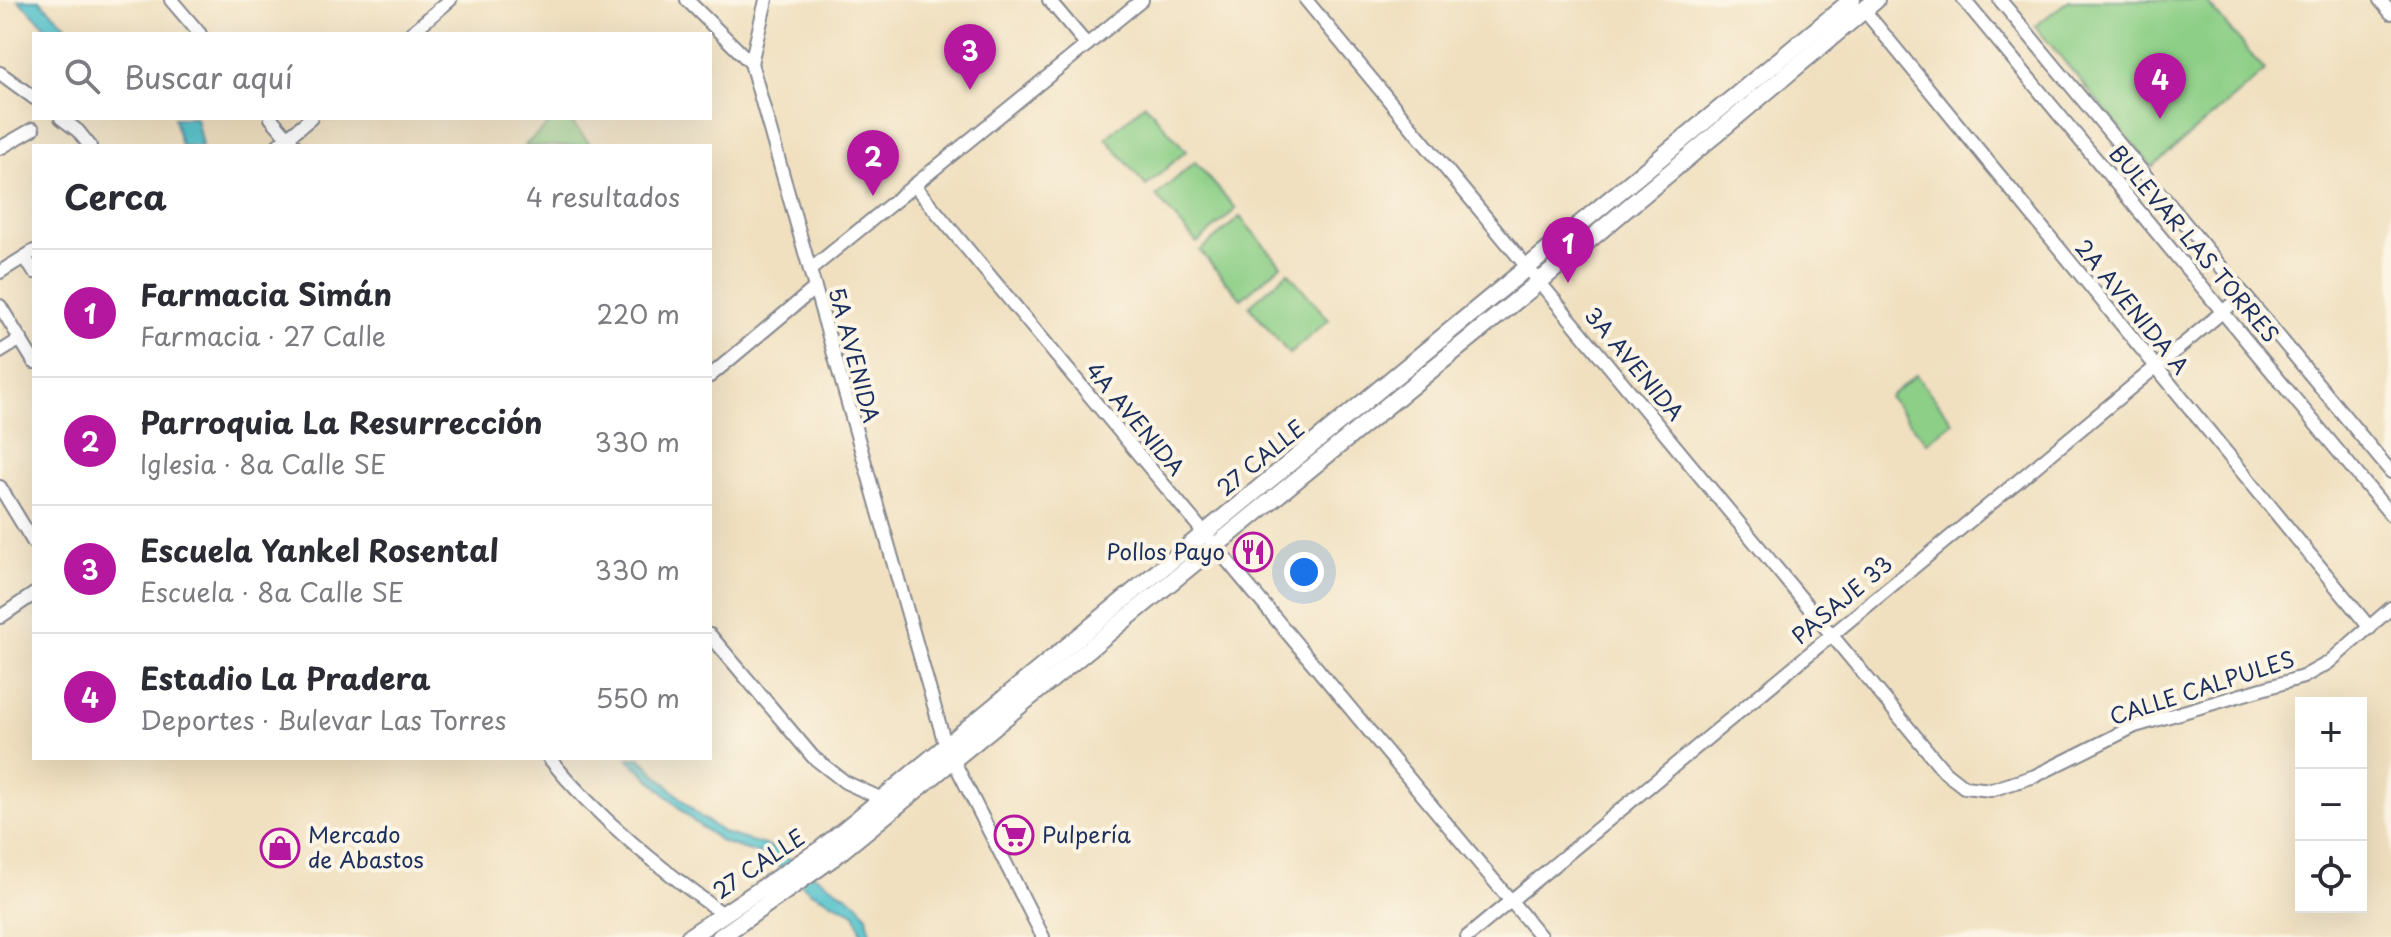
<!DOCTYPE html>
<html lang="es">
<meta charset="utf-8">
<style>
:root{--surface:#fff;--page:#f7f7f7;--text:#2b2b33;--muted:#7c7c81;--line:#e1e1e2;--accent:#b5179e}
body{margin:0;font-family:"Playpen Sans",sans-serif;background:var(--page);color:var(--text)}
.controls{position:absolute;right:24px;bottom:24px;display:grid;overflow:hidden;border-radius:0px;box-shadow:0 8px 32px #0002}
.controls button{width:72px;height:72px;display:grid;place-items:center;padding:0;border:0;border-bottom:2px solid var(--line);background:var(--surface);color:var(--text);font:40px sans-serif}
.you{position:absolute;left:1304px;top:572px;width:28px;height:28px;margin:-20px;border:6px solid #fff;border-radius:50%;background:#1a73e8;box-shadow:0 0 0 12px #1a73e833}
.badge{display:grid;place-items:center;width:52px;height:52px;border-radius:50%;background:var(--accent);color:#fff;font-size:26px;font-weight:700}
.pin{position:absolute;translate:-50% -66px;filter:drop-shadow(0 2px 4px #0008)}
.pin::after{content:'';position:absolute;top:42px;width:28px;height:24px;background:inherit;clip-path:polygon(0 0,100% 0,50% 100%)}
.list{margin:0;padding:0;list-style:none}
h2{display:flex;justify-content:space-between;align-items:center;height:104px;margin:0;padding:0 32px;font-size:34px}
h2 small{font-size:26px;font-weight:400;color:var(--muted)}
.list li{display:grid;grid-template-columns:52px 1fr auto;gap:24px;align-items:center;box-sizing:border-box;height:128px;padding:0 32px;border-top:2px solid var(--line)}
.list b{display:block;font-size:30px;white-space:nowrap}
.list p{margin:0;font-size:26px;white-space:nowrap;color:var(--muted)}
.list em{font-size:26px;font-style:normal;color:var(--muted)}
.icon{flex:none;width:44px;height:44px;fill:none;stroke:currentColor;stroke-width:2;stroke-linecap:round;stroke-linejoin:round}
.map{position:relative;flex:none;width:2391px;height:937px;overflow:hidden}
.search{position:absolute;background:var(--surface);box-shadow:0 8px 32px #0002;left:32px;top:32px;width:680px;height:88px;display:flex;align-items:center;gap:20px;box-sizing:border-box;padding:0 28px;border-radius:0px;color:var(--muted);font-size:30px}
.panel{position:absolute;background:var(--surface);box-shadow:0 8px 32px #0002;left:32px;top:144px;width:680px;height:616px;border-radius:0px}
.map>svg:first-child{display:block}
</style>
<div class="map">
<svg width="2391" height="937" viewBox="0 0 2391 937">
<rect width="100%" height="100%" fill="#fcf5e5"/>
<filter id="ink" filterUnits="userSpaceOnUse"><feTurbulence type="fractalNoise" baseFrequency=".0125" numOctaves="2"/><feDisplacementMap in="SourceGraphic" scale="16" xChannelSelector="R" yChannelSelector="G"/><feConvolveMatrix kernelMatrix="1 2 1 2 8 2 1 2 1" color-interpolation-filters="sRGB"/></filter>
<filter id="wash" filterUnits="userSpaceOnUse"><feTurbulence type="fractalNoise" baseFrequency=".006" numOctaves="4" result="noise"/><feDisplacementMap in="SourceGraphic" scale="32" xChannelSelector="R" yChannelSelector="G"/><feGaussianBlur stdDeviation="1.8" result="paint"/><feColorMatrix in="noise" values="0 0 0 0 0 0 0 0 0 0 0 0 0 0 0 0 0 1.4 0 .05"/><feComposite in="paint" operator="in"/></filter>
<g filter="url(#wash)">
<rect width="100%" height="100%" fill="#f0e0c0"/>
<g fill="#8dcf87" stroke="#547f72" stroke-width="2">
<polygon points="2069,0 2205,0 2265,71 2152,167 2035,26"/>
<polygon points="1145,104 1186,151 1146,186 1106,138"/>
<polygon points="556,118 568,118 592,146 524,146"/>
<polygon points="1195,162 1236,209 1197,243 1156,196"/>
<polygon points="1240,217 1281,265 1241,299 1200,251"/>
<polygon points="1288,272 1329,320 1289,354 1249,306"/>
<polygon points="1916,375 1953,422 1927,443 1889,397"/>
</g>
<g fill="#55c3cc" stroke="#387995" stroke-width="2">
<polygon points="18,0 39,0 69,28 86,34 54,34"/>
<polygon points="174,118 196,118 202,146 181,146"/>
<polygon points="628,758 640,758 697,814 724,833 771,847 858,903 867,916 871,937 863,937 855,913 811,892 766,856 722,842 692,820"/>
</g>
</g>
<g filter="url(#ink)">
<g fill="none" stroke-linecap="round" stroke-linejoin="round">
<g stroke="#86888f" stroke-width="16">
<g id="minor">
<polyline points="171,0 200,34"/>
<polyline points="687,0 751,63 945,744 1043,937"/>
<polyline points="1049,0 1087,45"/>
<polyline points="1306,0 1945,772 1964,787 1991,790 2035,776 2135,726 2303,677 2328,663 2391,608"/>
<polyline points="1964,0 2391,515"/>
<polyline points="2000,0 2391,472"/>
<polyline points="2380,0 2391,13"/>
<polyline points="1864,10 2370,628"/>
<polyline points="410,34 450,0"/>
<polyline points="751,63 766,0"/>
<polyline points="0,73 34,98"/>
<polyline points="61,118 78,131 90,146"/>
<polyline points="271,118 295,146"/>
<polyline points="277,146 311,118"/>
<polyline points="0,148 33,129"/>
<polyline points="914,185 1541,937"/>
<polyline points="25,257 34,272"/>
<polyline points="810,270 1142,0"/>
<polyline points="0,272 34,251"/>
<polyline points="0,306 34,362"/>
<polyline points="0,352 21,339"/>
<polyline points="710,376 815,288"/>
<polyline points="0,487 34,543"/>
<polyline points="0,617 34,594"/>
<polyline points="710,635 813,757 845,782 882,799"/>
<path d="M 549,758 C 598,819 660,868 723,914"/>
<polyline points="1467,937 2244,294"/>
</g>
</g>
<g stroke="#86888f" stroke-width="20">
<g id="major">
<polyline points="689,937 821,849 1852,0"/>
<polyline points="720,937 834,857 1539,282 1876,0"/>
</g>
</g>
<use href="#minor" stroke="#fff" stroke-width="12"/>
<use href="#major" stroke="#fff" stroke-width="16"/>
</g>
</g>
<defs>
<g id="restaurant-ring" transform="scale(2)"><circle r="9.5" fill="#fcf5e5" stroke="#b5179e" stroke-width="1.5"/><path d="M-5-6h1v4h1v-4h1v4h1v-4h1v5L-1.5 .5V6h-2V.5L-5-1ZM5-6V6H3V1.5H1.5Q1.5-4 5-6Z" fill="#b5179e"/></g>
<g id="supermarket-ring" transform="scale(2)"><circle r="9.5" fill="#fcf5e5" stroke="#b5179e" stroke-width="1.5"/><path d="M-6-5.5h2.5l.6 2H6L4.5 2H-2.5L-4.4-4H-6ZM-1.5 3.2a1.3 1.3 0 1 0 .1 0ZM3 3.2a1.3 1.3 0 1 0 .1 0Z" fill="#b5179e"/></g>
<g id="shop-ring" transform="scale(2)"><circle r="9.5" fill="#fcf5e5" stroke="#b5179e" stroke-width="1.5"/><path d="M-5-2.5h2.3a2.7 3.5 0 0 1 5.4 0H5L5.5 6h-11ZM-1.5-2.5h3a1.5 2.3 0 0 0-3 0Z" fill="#b5179e"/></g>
</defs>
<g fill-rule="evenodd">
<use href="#restaurant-ring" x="1253" y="552"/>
<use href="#supermarket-ring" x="1014" y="835"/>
<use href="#shop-ring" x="280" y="848"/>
</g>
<g text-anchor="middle" stroke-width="8" stroke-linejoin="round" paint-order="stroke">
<g font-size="22" fill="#1b2f5e" stroke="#fcf5e5">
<text transform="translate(2194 244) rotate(50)" y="8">BULEVAR LAS TORRES</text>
<text transform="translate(2132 307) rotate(51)" y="8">2A AVENIDA A</text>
<text transform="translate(854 355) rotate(75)" y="8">5A AVENIDA</text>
<text transform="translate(1634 364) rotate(50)" y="8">3A AVENIDA</text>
<text transform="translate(1135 419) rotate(50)" y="8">4A AVENIDA</text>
<text transform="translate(1261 458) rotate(-39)" y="8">27 CALLE</text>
<text transform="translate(1842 600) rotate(-40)" y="8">PASAJE 33</text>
<text transform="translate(2202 688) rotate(-18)" y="8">CALLE CALPULES</text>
<text transform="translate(759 864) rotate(-34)" y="8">27 CALLE</text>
</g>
<g font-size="22" fill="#1b2f5e" stroke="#fcf5e5" text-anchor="start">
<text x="1225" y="560" text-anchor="end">Pollos Payo</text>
<text x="308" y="843">Mercado<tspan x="308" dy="25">de Abastos</tspan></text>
<text x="1042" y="843">Pulpería</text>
</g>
</g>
</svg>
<div class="controls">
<button>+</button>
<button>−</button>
<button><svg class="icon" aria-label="locate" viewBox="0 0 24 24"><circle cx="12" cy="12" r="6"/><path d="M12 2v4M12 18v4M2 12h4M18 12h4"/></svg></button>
</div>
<div class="you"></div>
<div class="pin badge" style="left:1568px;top:283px">1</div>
<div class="pin badge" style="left:873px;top:196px">2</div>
<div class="pin badge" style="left:970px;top:90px">3</div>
<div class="pin badge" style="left:2160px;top:119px">4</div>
<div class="search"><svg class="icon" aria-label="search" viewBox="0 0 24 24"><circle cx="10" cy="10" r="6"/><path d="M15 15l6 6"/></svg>Buscar aquí</div>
<section class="panel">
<h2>Cerca<small>4 resultados</small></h2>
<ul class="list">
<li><span class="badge">1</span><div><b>Farmacia Simán</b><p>Farmacia · 27 Calle</p></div><em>220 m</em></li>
<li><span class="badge">2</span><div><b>Parroquia La Resurrección</b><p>Iglesia · 8a Calle SE</p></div><em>330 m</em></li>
<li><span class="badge">3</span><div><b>Escuela Yankel Rosental</b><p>Escuela · 8a Calle SE</p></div><em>330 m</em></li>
<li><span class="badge">4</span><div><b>Estadio La Pradera</b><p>Deportes · Bulevar Las Torres</p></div><em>550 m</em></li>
</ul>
</section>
</div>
